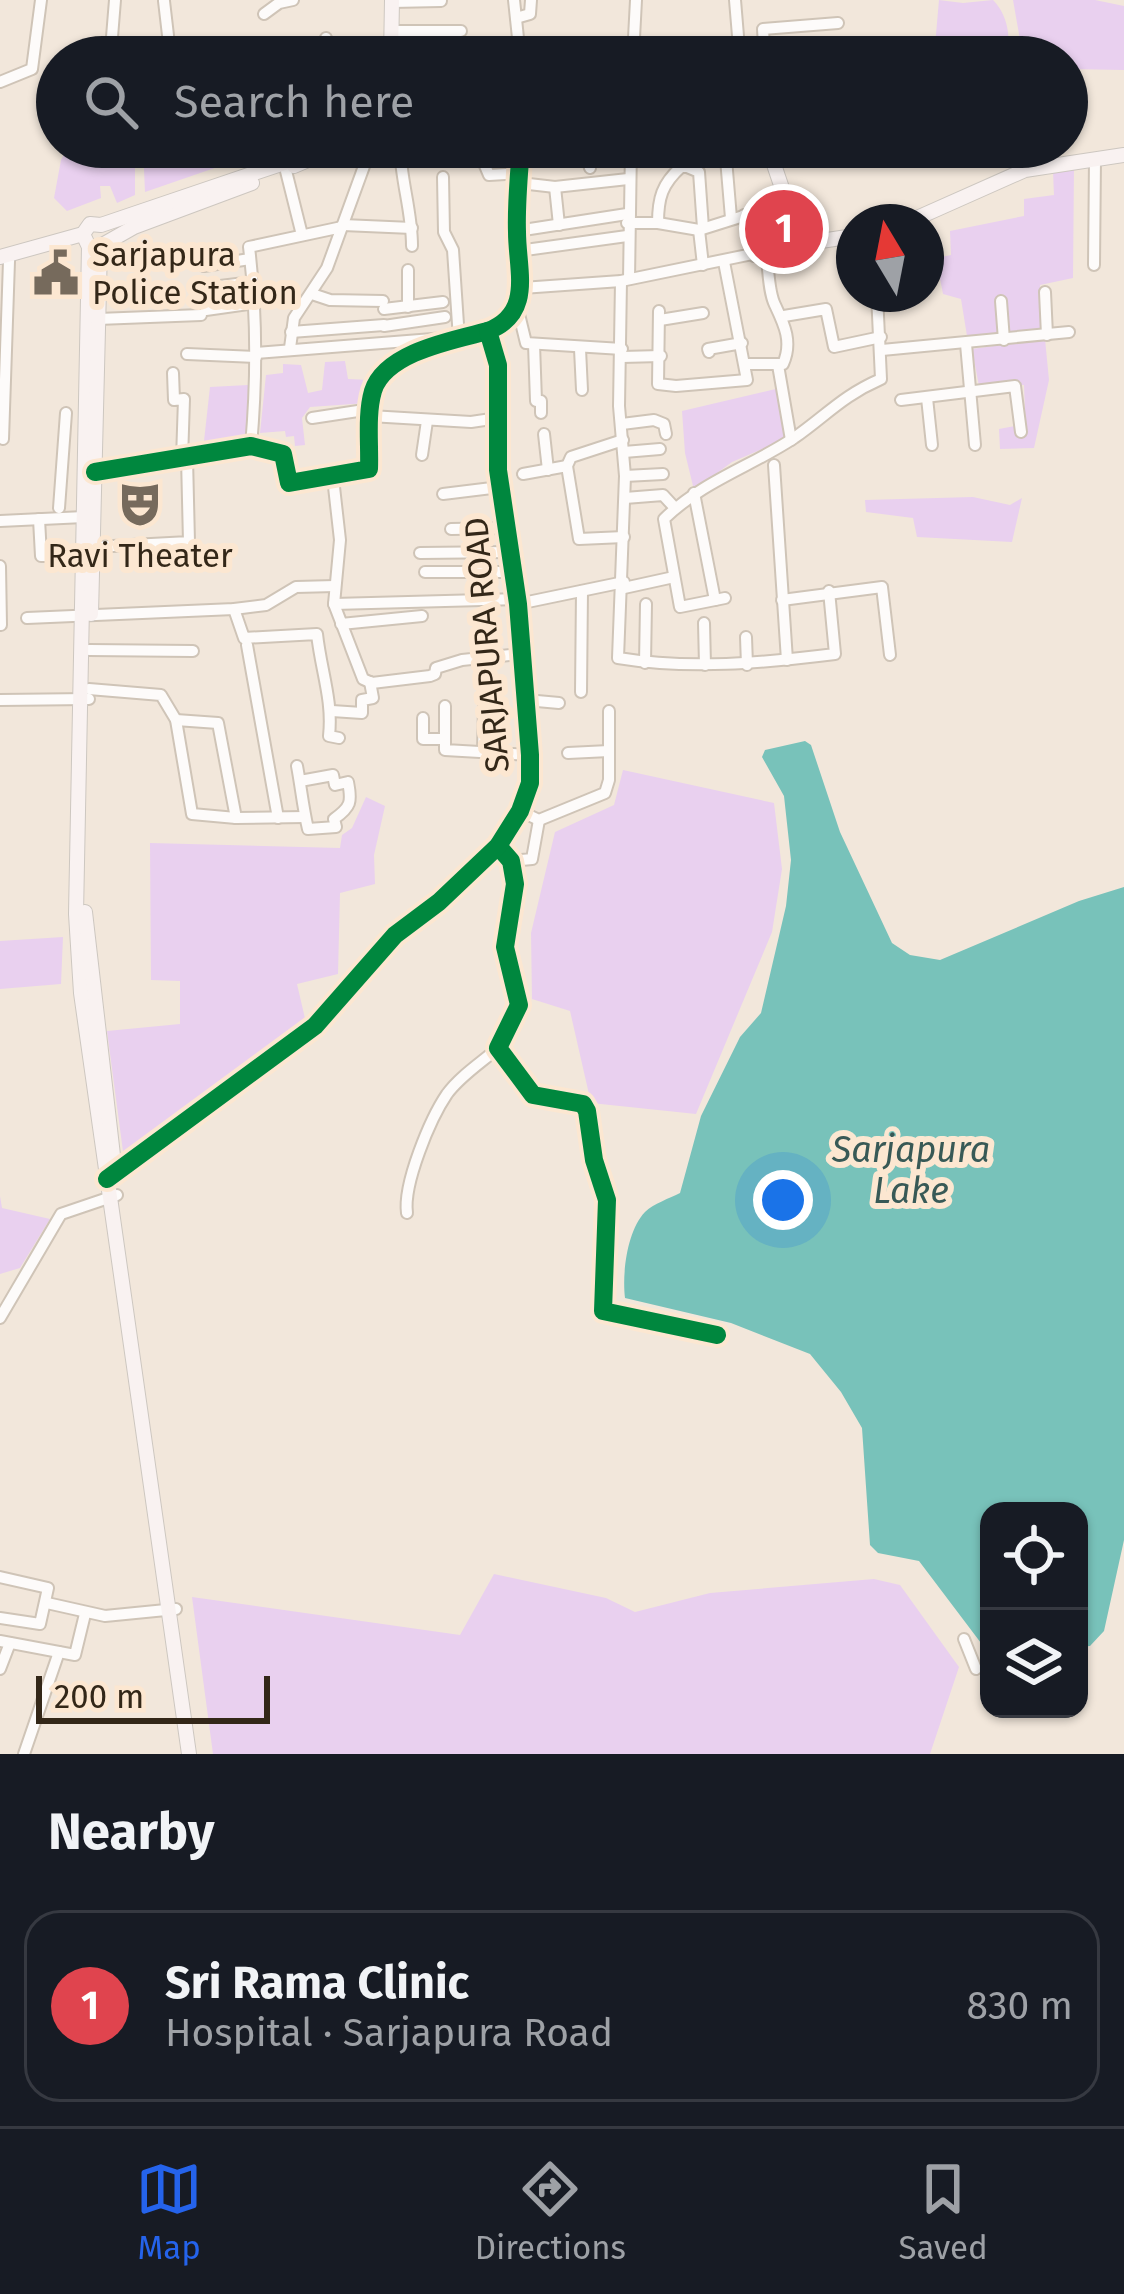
<!DOCTYPE html>
<meta charset="utf-8">
<style>
:root{--surface:#171b24;--page:#20242c;--text:#f1f3f6;--muted:#9ea1a6;--line:#363941;--accent:#2563eb}
body{margin:0;font-family:"Fira Sans",sans-serif;background:var(--page);color:var(--text)}
.controls{position:absolute;right:36px;bottom:36px;display:grid;overflow:hidden;border-radius:24px;box-shadow:0 3px 9px #0004}
.controls button{width:108px;height:108px;display:grid;place-items:center;padding:0;border:0;border-bottom:3px solid var(--line);background:var(--surface);color:var(--text);font:60px sans-serif}
.compass{position:absolute;left:836px;top:204px;width:108px;height:108px;border-radius:50%;background:var(--surface);box-shadow:0 3px 9px #0004;rotate:350deg}
.scale{position:absolute;left:36px;bottom:30px;width:234px;box-sizing:border-box;padding-left:12px;border:6px solid #332718;border-top:0;font-size:33px;line-height:42px;white-space:nowrap;color:#332718;-webkit-text-stroke:9px #fce7d1;paint-order:stroke}
.you{position:absolute;left:783px;top:1200px;width:42px;height:42px;margin:-30px;border:9px solid #fff;border-radius:50%;background:#1a73e8;box-shadow:0 0 0 18px #1a73e833}
.badge{display:grid;place-items:center;width:78px;height:78px;border-radius:50%;background:var(--accent);color:#fff;font-size:39px;font-weight:700}
.pin{position:absolute;translate:-50% -50%;border:6px solid #fff;box-shadow:0 3px 12px #0006}
.list{margin:0;padding:0;list-style:none}
h2{display:flex;justify-content:space-between;align-items:center;height:156px;margin:0;padding:0 48px;font-size:51px}
h2 small{font-size:39px;font-weight:400;color:var(--muted)}
.list li{display:grid;grid-template-columns:78px 1fr auto;gap:36px;align-items:center;box-sizing:border-box;height:192px;margin:0 24px 24px;padding:0 24px;border:3px solid var(--line);border-radius:36px}
.list b{display:block;font-size:45px;white-space:nowrap}
.list p{margin:0;font-size:39px;white-space:nowrap;color:var(--muted)}
.list em{font-size:39px;font-style:normal;color:var(--muted)}
.icon{flex:none;width:66px;height:66px;fill:none;stroke:currentColor;stroke-width:2;stroke-linecap:round;stroke-linejoin:round}
.map{position:relative;flex:none;width:1124px;height:1754px;overflow:hidden}
.search{position:absolute;background:var(--surface);box-shadow:0 3px 9px #0004;left:36px;right:36px;top:36px;height:132px;display:flex;align-items:center;gap:30px;box-sizing:border-box;padding:0 42px;border-radius:66px;color:var(--muted);font-size:45px}
.sheet{height:372px;background:var(--surface)}
nav{display:flex;justify-content:space-around;align-items:center;box-sizing:border-box;height:168px;border-top:3px solid var(--line);background:var(--surface);font-size:33px;color:var(--muted)}
nav a{display:grid;justify-items:center;gap:6px}
nav .on{color:var(--accent)}
.map>svg:first-child{display:block}
</style>
<div class="map">
<svg width="1124" height="1754" viewBox="0 0 1124 1754">
<rect width="100%" height="100%" fill="#f2e7db"/>
<g fill="#e9d0ef">
<path d="M 939,0 L 963,3 L 993,0 C 1007,14 1012,37 1006,57 L 934,57 Z"/>
<polygon points="1013,0 1095,0 1124,6 1124,70 1067,69 1067,57 1023,57"/>
<polygon points="86,147 135,147 135,195 117,203 110,186 100,186 101,198 67,211 54,198 61,160 66,151"/>
<polygon points="143,147 231,147 235,161 145,192"/>
<polygon points="1074,167 1073,278 1040,285 1043,331 1008,336 1002,297 996,298 997,335 967,336 961,299 943,294 936,258 951,255 950,231 1024,216 1024,199 1054,195 1053,171"/>
<polygon points="1045,339 1049,380 1034,448 1000,449 999,429 1015,426 1019,438 1026,436 1024,385 979,386 972,349"/>
<polygon points="345,361 348,379 370,380 367,403 310,407 302,418 305,445 295,446 294,436 286,437 285,431 260,433 266,375 283,373 283,364 301,365 308,393 322,390 325,362"/>
<polygon points="248,385 251,393 246,442 203,450 210,387"/>
<polygon points="780,388 786,435 783,440 732,462 694,490 685,453 682,411"/>
<polygon points="973,497 1010,505 1022,498 1012,542 917,537 913,518 866,512 865,500"/>
<polygon points="623,770 774,803 782,869 772,932 696,1114 591,1103 570,1011 532,999 531,933 555,832 614,805"/>
<polygon points="366,797 385,806 374,855 375,884 340,893 338,974 297,984 307,1027 124,1159 107,1031 180,1024 180,981 151,980 150,843 340,848 342,835 352,828"/>
<polygon points="63,937 61,984 0,989 0,941"/>
<polygon points="0,1196 2,1208 50,1219 20,1268 0,1274"/>
<polygon points="494,1574 606,1598 635,1612 710,1593 874,1579 900,1585 959,1667 930,1754 213,1754 192,1597 460,1635"/>
</g>
<path fill="#78c2ba" d="M 805,741 L 811,745 L 840,832 L 892,943 L 910,955 L 940,960 L 1079,901 L 1124,887 L 1124,1540 L 1104,1631 L 1090,1646 L 1079,1647 L 1079,1511 L 989,1511 L 987,1651 L 919,1561 L 878,1553 L 870,1545 L 862,1428 L 841,1392 L 810,1354 L 731,1323 L 625,1298 C 622,1273 627,1231 645,1212 C 653,1204 670,1198 680,1193 L 701,1116 L 740,1037 L 761,1013 L 786,906 L 791,860 L 784,796 L 762,757 L 765,750 Z"/>
<g fill="none" stroke-linecap="round" stroke-linejoin="round">
<g stroke="#cfc4b7" stroke-width="14">
<g id="minor">
<polyline points="514,0 520,57"/>
<polyline points="164,1 169,44"/>
<polyline points="392,2 441,1"/>
<polyline points="264,14 279,3 293,0"/>
<polyline points="516,18 530,14 531,0"/>
<polyline points="391,31 461,31"/>
<polyline points="112,37 115,0"/>
<polyline points="477,44 477,57"/>
<polyline points="764,46 763,29 838,23"/>
<polyline points="735,55 739,48 735,0"/>
<polyline points="324,57 326,38"/>
<polyline points="633,57 636,0"/>
<polyline points="742,57 764,46 766,53 843,49"/>
<polyline points="0,82 32,69 41,0"/>
<path d="M 400,147 C 401,182 412,211 412,246"/>
<polyline points="477,147 489,175 520,173"/>
<polyline points="580,147 586,153 590,168"/>
<polyline points="725,147 731,218"/>
<polyline points="687,167 699,172 703,228"/>
<polyline points="286,171 302,235"/>
<polyline points="443,177 444,232 453,250 459,339"/>
<polyline points="520,183 555,187 628,179"/>
<polyline points="555,187 559,225"/>
<polyline points="744,215 754,256"/>
<polyline points="627,223 658,223 699,230 785,203"/>
<path d="M 658,223 C 658,198 662,184 681,167 L 687,167"/>
<polyline points="343,225 412,228"/>
<polyline points="699,230 703,265"/>
<polyline points="517,231 627,214"/>
<polyline points="518,251 627,236"/>
<polyline points="1094,265 1095,159"/>
<polyline points="204,266 250,259"/>
<polyline points="629,279 631,147"/>
<path d="M 621,281 L 619,406 L 625,476 L 618,658 C 691,670 762,663 835,654 L 829,591"/>
<polyline points="204,288 253,282"/>
<polyline points="522,288 621,281 801,244"/>
<polyline points="1045,292 1047,335"/>
<polyline points="312,294 330,300 383,301"/>
<polyline points="1001,301 1004,340"/>
<polyline points="517,306 526,343 622,349"/>
<polyline points="408,307 408,270"/>
<polyline points="384,309 443,302"/>
<polyline points="206,310 256,303"/>
<polyline points="659,311 658,384 676,386 747,380 724,262"/>
<polyline points="784,316 826,309 834,347 881,337"/>
<polyline points="98,319 201,315"/>
<polyline points="660,320 703,313"/>
<polyline points="384,326 445,317"/>
<polyline points="291,332 384,325"/>
<polyline points="534,344 536,401 541,401 541,413"/>
<polyline points="966,344 975,445"/>
<polyline points="290,348 294,318 327,268 371,147"/>
<polyline points="580,349 582,390"/>
<polyline points="882,350 1069,332"/>
<polyline points="709,352 708,349 742,343"/>
<polyline points="256,353 445,338 448,341"/>
<polyline points="187,354 256,357"/>
<polyline points="622,357 661,356"/>
<path d="M 746,364 L 783,364 C 793,342 784,324 775,305 C 768,291 769,269 766,253"/>
<polyline points="778,365 791,440"/>
<polyline points="173,373 174,400 184,399 182,459"/>
<polyline points="927,398 932,445"/>
<polyline points="901,400 1015,386 1021,432"/>
<polyline points="370,416 471,422 498,418"/>
<polyline points="312,418 371,409"/>
<polyline points="622,424 654,420 664,424 666,434"/>
<polyline points="544,434 548,470"/>
<polyline points="3,439 9,261"/>
<polyline points="623,440 571,457 567,466 579,539 624,537"/>
<path d="M 251,446 C 257,379 257,314 249,247 L 342,227"/>
<polyline points="624,452 660,449"/>
<polyline points="422,455 427,421"/>
<polyline points="774,465 787,660"/>
<path d="M 95,472 L 251,446 L 283,454 L 289,483 L 369,469 C 370,445 366,415 373,391 C 385,352 454,340 488,331"/>
<polyline points="523,474 567,466"/>
<polyline points="625,476 663,474"/>
<polyline points="333,478 340,540 334,604 363,679 372,683 430,676 435,674 436,668 462,660 520,654"/>
<polyline points="694,493 715,600"/>
<polyline points="443,494 500,487"/>
<polyline points="625,498 663,495 675,508"/>
<polyline points="59,508 66,413"/>
<polyline points="39,519 41,556 83,556"/>
<polyline points="0,521 84,517"/>
<polyline points="451,529 506,528"/>
<polyline points="94,547 189,542 187,458"/>
<polyline points="420,553 510,552"/>
<polyline points="0,566 1,625"/>
<polyline points="425,572 512,572"/>
<polyline points="624,588 674,577"/>
<path d="M 725,598 L 680,607 L 664,519 C 703,481 750,467 794,438 C 827,415 842,396 881,379 L 877,294"/>
<polyline points="782,600 882,587 890,655"/>
<polyline points="334,604 517,599"/>
<polyline points="518,604 624,582"/>
<path d="M 234,609 L 244,638 L 317,634 C 321,671 333,700 329,736 L 339,738"/>
<polyline points="27,618 234,609 266,605 296,587 335,586"/>
<polyline points="704,623 705,665"/>
<polyline points="341,624 422,616"/>
<polyline points="746,637 747,665"/>
<polyline points="247,645 278,818"/>
<polyline points="89,650 193,651"/>
<polyline points="645,663 646,604"/>
<polyline points="89,689 161,695 176,720 192,814 236,818 305,817"/>
<polyline points="581,692 582,591"/>
<polyline points="0,700 89,699"/>
<polyline points="526,700 559,703"/>
<polyline points="445,706 445,750 530,755"/>
<polyline points="332,711 362,713 362,700 373,698 370,682"/>
<polyline points="423,718 423,739 444,739"/>
<polyline points="176,720 218,723 236,818"/>
<polyline points="483,753 484,706"/>
<polyline points="568,753 609,751"/>
<path d="M 297,766 C 301,787 303,808 308,829 L 336,827 L 334,819 C 351,807 352,802 348,782 L 335,785 L 333,775 L 300,781"/>
<polyline points="520,811 539,820 605,793 609,780 609,711"/>
<polyline points="498,846 511,861 515,884 505,947 519,1005 498,1048 533,1095 583,1104 587,1111 594,1160 607,1200 603,1311 717,1335"/>
<polyline points="511,861 532,859 539,820"/>
<path d="M 107,1179 L 315,1026 L 395,935 L 439,902 L 498,846 L 520,811 L 530,783 L 530,755 L 518,604 L 498,470 L 498,365 L 488,331 C 534,313 517,270 517,232 C 516,204 519,175 521,147"/>
<path d="M 407,1213 C 403,1184 430,1119 447,1094 C 460,1076 482,1062 498,1048"/>
<polyline points="0,1318 61,1214 117,1195"/>
<polyline points="0,1577 48,1588 40,1624 0,1618"/>
<polyline points="47,1603 105,1616 176,1609"/>
<polyline points="964,1639 976,1669"/>
<polyline points="0,1641 75,1655 85,1614"/>
<polyline points="0,1669 10,1643"/>
<polyline points="24,1754 59,1652"/>
</g>
</g>
<g stroke="#cdc7c0" stroke-width="16">
<g id="major">
<polyline points="391,57 392,0"/>
<polyline points="692,57 737,57"/>
<polyline points="768,147 801,244 854,236"/>
<polyline points="294,166 339,147"/>
<polyline points="908,222 1025,170 1124,155"/>
<polyline points="83,234 89,247 76,914 81,993 189,1754"/>
<polyline points="97,248 134,227 252,183"/>
<polyline points="0,257 83,234 90,224 101,225 287,162 300,162"/>
<polyline points="91,614 100,247"/>
<polyline points="85,912 114,1164"/>
</g>
</g>
<use href="#minor" stroke="#fdfbfa" stroke-width="10"/>
<use href="#major" stroke="#f9f2f1" stroke-width="14"/>
<g stroke="#fce7d1" stroke-width="26">
<g id="cycleway">
<path d="M 95,472 L 251,446 L 283,454 L 289,483 L 369,469 C 370,445 366,415 373,391 C 385,352 454,340 488,331"/>
<polyline points="498,846 511,861 515,884 505,947 519,1005 498,1048 533,1095 583,1104 587,1111 594,1160 607,1200 603,1311 717,1335"/>
<path d="M 107,1179 L 315,1026 L 395,935 L 439,902 L 498,846 L 520,811 L 530,783 L 530,755 L 518,604 L 498,470 L 498,365 L 488,331 C 534,313 517,270 517,232 C 516,204 519,175 521,147"/>
</g>
</g>
<use href="#cycleway" stroke="#00873e" stroke-width="18"/>
</g>
<defs>
<g id="civic-bare" transform="scale(3.6)"><path d="M-.6-6.5H3V-4.5H.6V-3L4-1V1h2V6H-6V1h2V-1L-.6-3ZM-1.2 2.5V6h2.4V2.5Z" fill="#766a5c" stroke="#fce7d1" stroke-width="2.5" paint-order="stroke"/></g>
<g id="theatre-bare" transform="scale(3.6)"><path d="M-5-5.5Q0-4 5-5.5V0Q5 5 0 6Q-5 5-5 0ZM-3.3-2.5H-1v1.5H-3.3ZM1-2.5H3.3v1.5H1ZM-2.8 1Q0 5.5 2.8 1Z" fill="#766a5c" stroke="#fce7d1" stroke-width="2.5" paint-order="stroke"/></g>
</defs>
<g fill-rule="evenodd">
<use href="#civic-bare" x="56" y="273"/>
<use href="#theatre-bare" x="140" y="504"/>
</g>
<g text-anchor="middle" stroke-width="12" stroke-linejoin="round" paint-order="stroke">
<g font-size="33" fill="#332718" stroke="#fce7d1" text-anchor="start">
<text x="92" y="266">Sarjapura<tspan x="92" dy="38">Police Station</tspan></text>
<text x="140" y="567" text-anchor="middle">Ravi Theater</text>
</g>
<g font-size="33" fill="#332718" stroke="#fce7d1">
<text transform="translate(486 645) rotate(-95)" y="12">SARJAPURA ROAD</text>
</g>
<g font-size="36" font-style="italic" fill="#385956" stroke="#fce7d1">
<text x="911" y="1162">Sarjapura<tspan x="911" dy="41">Lake</tspan></text>
</g>
</g>
</svg>
<div class="controls">
<button><svg class="icon" aria-label="locate" viewBox="0 0 24 24"><circle cx="12" cy="12" r="6"/><path d="M12 2v4M12 18v4M2 12h4M18 12h4"/></svg></button>
<button><svg class="icon" aria-label="layers" viewBox="0 0 24 24"><path d="M12 4l9 5-9 5-9-5zM3 14l9 5 9-5"/></svg></button>
</div>
<svg class="compass" viewBox="-18 -18 36 36"><path d="M0-13l5 13h-10z" fill="#e53935"/><path d="M0 13l5-13h-10z" fill="#9ea1a6"/></svg>
<div class="scale">200 m</div>
<div class="you"></div>
<div class="pin badge" style="left:784px;top:229px;background:#e0444e">1</div>
<div class="search"><svg class="icon" aria-label="search" viewBox="0 0 24 24"><circle cx="10" cy="10" r="6"/><path d="M15 15l6 6"/></svg>Search here</div>
</div>
<section class="sheet">
<h2>Nearby<small></small></h2>
<ul class="list">
<li><span class="badge" style="background:#e0444e">1</span><div><b>Sri Rama Clinic</b><p>Hospital · Sarjapura Road</p></div><em>830 m</em></li>
</ul>
</section>
<nav>
<a class="on"><svg class="icon" aria-label="map" viewBox="0 0 24 24"><path d="M3 6l6-2 6 2 6-2v14l-6 2-6-2-6 2zM9 4v14M15 6v14"/></svg>Map</a>
<a><svg class="icon" aria-label="directions" viewBox="0 0 24 24"><path d="M12 3l9 9-9 9-9-9zM9 14v-3h6M13 9l2 2-2 2"/></svg>Directions</a>
<a><svg class="icon" aria-label="saved" viewBox="0 0 24 24"><path d="M7 4h10v16l-5-4-5 4z"/></svg>Saved</a>
</nav>
